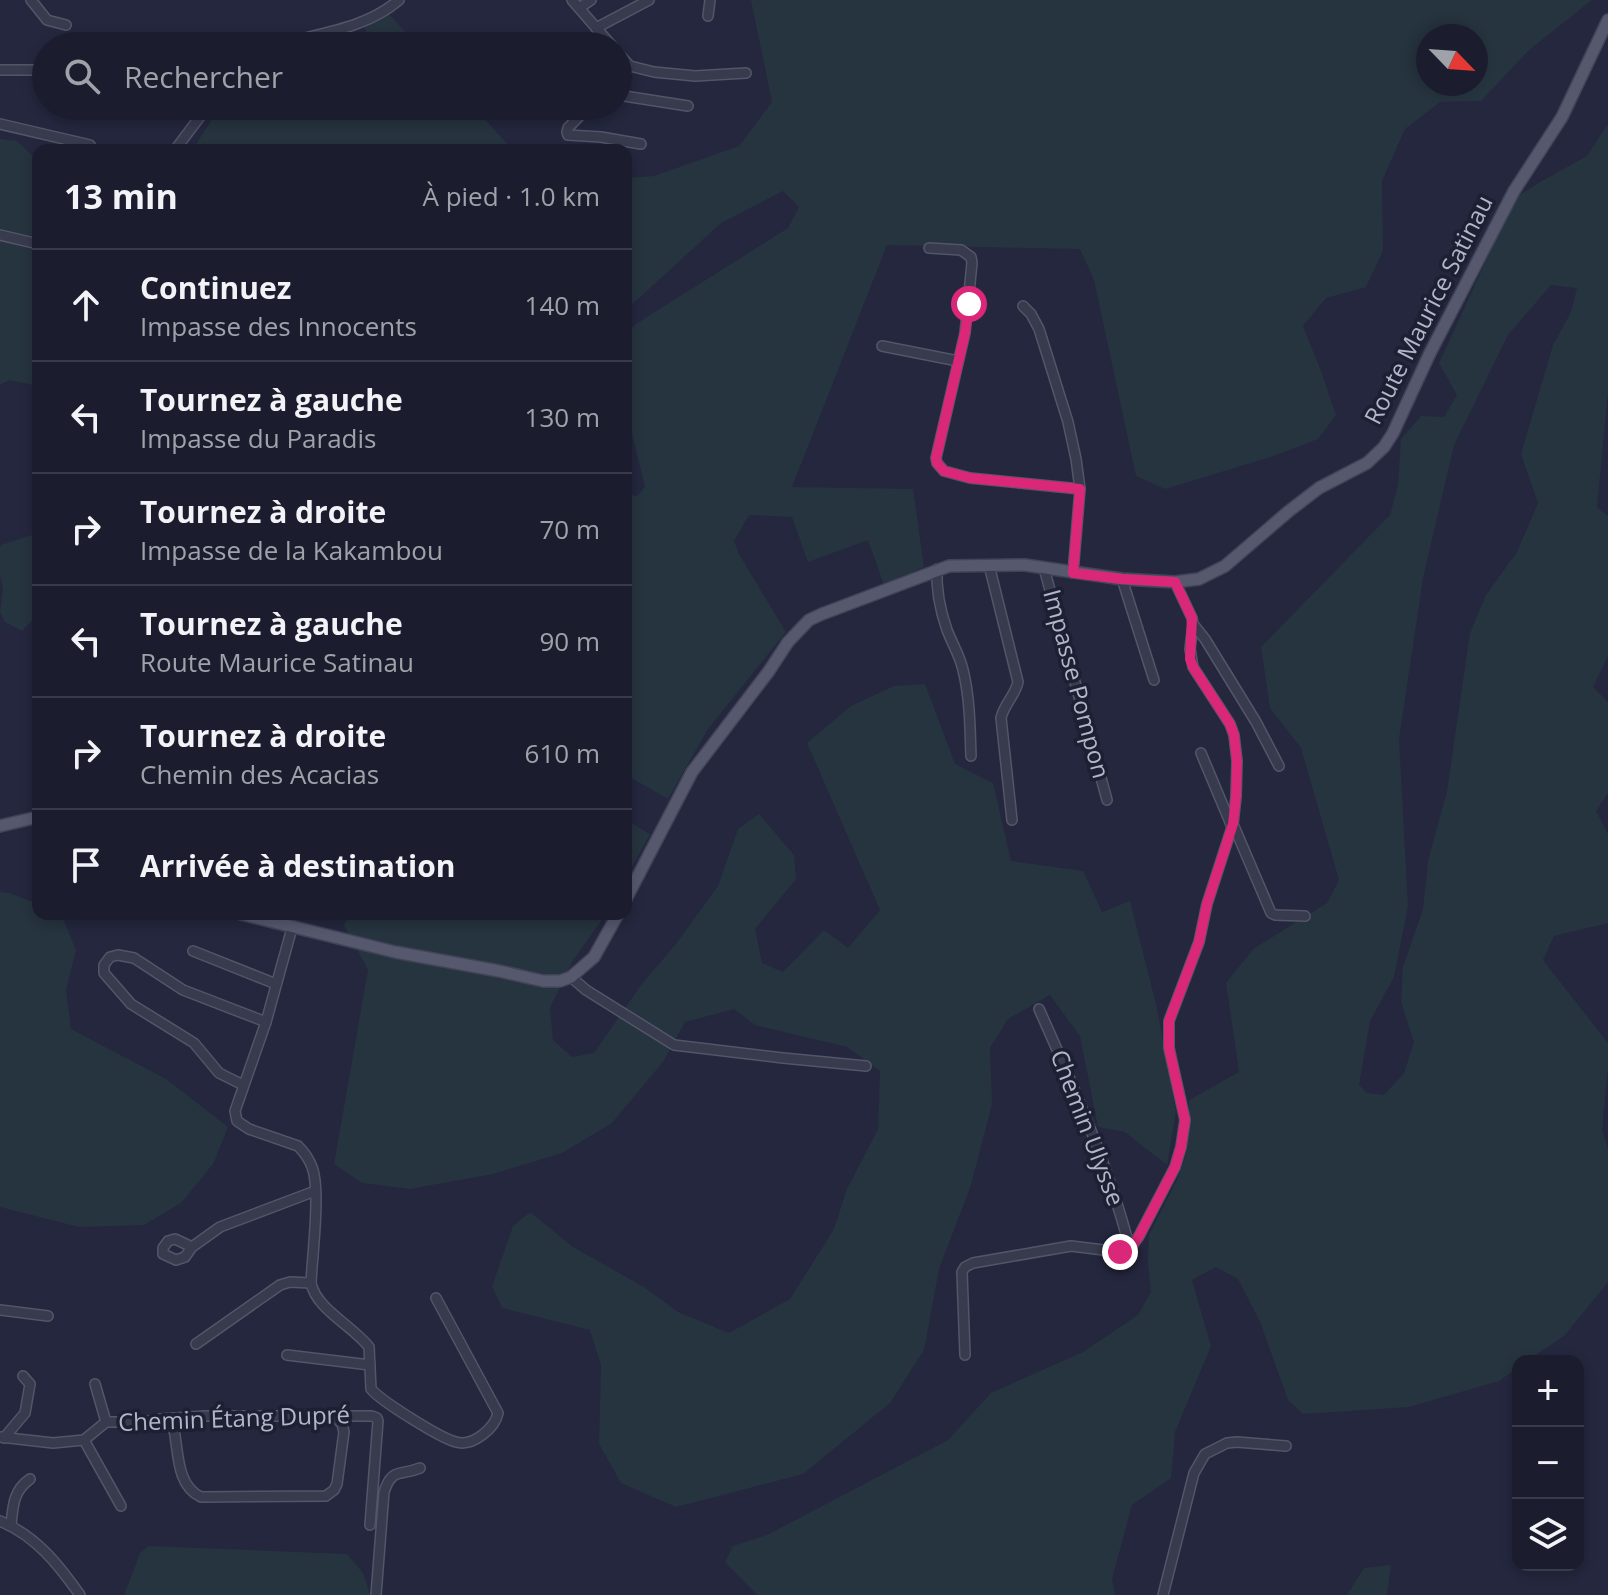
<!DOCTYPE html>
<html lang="fr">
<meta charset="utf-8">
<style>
:root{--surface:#1b1d2e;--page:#242636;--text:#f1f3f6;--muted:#a0a2aa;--line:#393b4a}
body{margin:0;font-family:"Open Sans",sans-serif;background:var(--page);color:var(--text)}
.controls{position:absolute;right:24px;bottom:24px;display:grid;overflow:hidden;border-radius:16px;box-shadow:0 4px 12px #0003}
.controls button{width:72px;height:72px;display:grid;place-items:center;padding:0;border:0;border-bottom:2px solid var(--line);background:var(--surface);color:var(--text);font:40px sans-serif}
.compass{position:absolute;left:1416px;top:24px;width:72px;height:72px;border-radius:50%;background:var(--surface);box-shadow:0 4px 12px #0003;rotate:115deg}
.stop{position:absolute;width:24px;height:24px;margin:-18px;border:6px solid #db2777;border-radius:50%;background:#fff}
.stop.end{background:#db2777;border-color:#fff;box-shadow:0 2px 8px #0008}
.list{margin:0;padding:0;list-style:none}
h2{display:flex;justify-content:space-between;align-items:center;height:104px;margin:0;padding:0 32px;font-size:34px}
h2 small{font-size:26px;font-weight:400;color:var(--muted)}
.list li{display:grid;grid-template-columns:52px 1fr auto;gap:24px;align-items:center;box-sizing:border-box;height:112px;padding:0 32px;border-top:2px solid var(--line)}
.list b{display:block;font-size:30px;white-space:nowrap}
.list p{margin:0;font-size:26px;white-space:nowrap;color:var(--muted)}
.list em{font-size:26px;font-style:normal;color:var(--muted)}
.icon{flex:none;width:44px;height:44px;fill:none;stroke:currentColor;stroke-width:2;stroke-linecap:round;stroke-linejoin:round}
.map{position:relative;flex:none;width:1608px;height:1595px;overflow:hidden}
.search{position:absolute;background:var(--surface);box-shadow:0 4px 12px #0003;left:32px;top:32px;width:600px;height:88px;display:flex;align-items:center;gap:20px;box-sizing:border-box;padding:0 28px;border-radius:44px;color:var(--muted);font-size:30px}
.panel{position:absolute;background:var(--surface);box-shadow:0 4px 12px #0003;left:32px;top:144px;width:600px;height:776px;border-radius:16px}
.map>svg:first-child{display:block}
</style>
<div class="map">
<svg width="1608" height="1595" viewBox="0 0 1608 1595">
<rect width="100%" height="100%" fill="#24273e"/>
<g fill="#26343f" fill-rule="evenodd">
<path d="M 751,0 L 1592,0 L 1529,50 L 1481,101 L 1440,102 L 1405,129 L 1382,181 L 1383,251 L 1366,287 L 1326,298 L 1303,326 L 1320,368 L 1336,415 L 1318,439 L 1274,456 L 1165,489 L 1136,476 L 1094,280 L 1080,249 L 887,245 L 792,487 L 913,489 L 924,567 L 884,585 L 868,540 L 808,562 L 792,517 L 749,515 L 734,541 L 739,554 L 786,632 L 708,729 L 668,799 L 626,775 L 626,494 L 637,496 L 645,487 L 626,409 L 626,334 L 636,324 L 788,228 L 799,207 L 783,191 L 721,223 L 626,310 L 626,178 L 654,176 L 739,146 L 772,102 ZM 1428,36 L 1476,36 L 1476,84 L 1428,84 Z"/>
<polygon points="389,14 418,46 376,46 363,27"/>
<polygon points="221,106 473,106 510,147 518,150 192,150"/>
<path d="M 1608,124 L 1608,392 L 1597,507 L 1608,516 L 1608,656 L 1593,687 L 1608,702 L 1608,793 L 1596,811 L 1608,834 L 1608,923 L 1554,936 L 1543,960 L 1608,1043 L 1608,1068 L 1602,1131 L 1608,1149 L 1608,1282 L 1565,1335 L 1527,1361 L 1518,1361 L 1518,1368 L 1499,1381 L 1409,1407 L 1303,1414 L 1288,1400 L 1260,1322 L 1238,1279 L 1216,1267 L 1192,1280 L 1211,1346 L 1175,1432 L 1171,1478 L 1132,1505 L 1112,1579 L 1115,1595 L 757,1595 L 725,1562 L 733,1546 L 769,1534 L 948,1440 L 991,1393 L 1083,1352 L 1138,1315 L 1151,1292 L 1148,1263 L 1149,1235 L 1177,1180 L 1186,1154 L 1189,1100 L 1239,1072 L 1226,983 L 1253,949 L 1327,903 L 1339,880 L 1301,748 L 1270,708 L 1261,647 L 1390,515 L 1398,486 L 1401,439 L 1421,416 L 1444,417 L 1457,395 L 1439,363 L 1515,198 L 1540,182 L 1587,156 ZM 1551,285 L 1577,288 L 1571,312 L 1553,345 L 1521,454 L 1538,503 L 1517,552 L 1486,595 L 1470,633 L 1447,791 L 1428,861 L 1423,909 L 1403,967 L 1401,1002 L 1414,1042 L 1404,1073 L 1384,1095 L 1367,1093 L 1359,1085 L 1370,1021 L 1394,977 L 1408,906 L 1399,739 L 1423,578 L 1454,445 L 1508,335 Z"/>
<polygon points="0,139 17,141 38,161 38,386 9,380 0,385"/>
<polygon points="38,533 38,614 22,631 5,622 0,612 3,589 0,576 0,548 1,545"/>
<polygon points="925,684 955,764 993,783 1011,861 1083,871 1102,912 1130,901 1157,1008 1176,1111 1167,1165 1125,1132 1098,1127 1080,1036 1050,995 1008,1019 990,1048 992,1104 971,1185 939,1269 924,1350 890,1403 803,1474 676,1507 621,1483 599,1444 601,1365 590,1330 502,1308 492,1286 513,1226 530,1212 573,1247 644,1287 678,1312 729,1333 790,1299 834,1229 847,1189 878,1129 880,1071 847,1047 755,1025 734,1009 685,1022 663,1062 612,1123 562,1153 493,1174 410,1189 362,1183 334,1164 368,970 344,925 349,914 606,914 572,962 550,1008 553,1040 572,1057 594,1053 641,985 676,944 718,886 738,829 759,814 794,855 796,879 755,929 762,963 783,972 824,930 848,948 880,910 807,743 851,706 894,686"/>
<polygon points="626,820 650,834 626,878"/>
<polygon points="0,892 9,893 38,904 38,914 61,914 76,950 66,990 71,1029 166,1079 228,1127 213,1164 181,1203 144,1225 79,1227 0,1207"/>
<polygon points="149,1546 347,1554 363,1573 370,1595 124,1595 140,1553"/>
<polygon points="1391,1565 1387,1595 1347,1595 1364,1568"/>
</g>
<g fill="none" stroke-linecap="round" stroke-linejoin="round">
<g stroke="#535569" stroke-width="12">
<g id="minor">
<polyline points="31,0 47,20 66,25"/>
<polyline points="572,0 612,46"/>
<polyline points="579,8 591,0"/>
<polyline points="708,16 710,0"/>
<polyline points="596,28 649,0"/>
<path d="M 274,46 C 317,33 364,30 399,0"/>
<polyline points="618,53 630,66 654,72 695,76 746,73"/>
<polyline points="0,70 46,70"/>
<polyline points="618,78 630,66"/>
<polyline points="618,95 688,106"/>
<polyline points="589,106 568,128 567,132 568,135 601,137 641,144"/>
<polyline points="0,124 90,145"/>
<polyline points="175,150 208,106"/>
<polyline points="0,235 38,244"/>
<polyline points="929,248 961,250 971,257 972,263 965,333 936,458 937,463 944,471 970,478 1080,489"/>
<polyline points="1023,306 1031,314 1039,329 1068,422 1076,459 1080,489 1073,573"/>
<polyline points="882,346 958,361"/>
<path d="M 989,565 L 1018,682 C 1015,696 1004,704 1001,718 L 1012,820"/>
<polyline points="1044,568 1107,800"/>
<path d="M 937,569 C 936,591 940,610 947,630 C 952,643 960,656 963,670 C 970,698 970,728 971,756"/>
<polyline points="1122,579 1154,680"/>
<polyline points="1193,624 1205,639 1256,722 1279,766"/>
<polyline points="1201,753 1232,827"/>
<polyline points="1233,824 1271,913 1275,915 1305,916"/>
<path d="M 292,928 L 266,1022 L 235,1111 L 237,1121 L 249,1129 L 298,1146 C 304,1152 309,1159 312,1167 C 321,1190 312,1257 311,1283 C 316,1309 353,1326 369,1347 L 371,1389 C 381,1401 440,1438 456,1442 C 473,1447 495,1428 498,1413 L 436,1298"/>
<polyline points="193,951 276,984"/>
<polyline points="571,977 586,990 674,1045 783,1058 866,1066"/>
<path d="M 1039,1009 C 1074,1087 1109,1167 1130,1249"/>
<polyline points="243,1085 219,1073 194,1043 131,1004 104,973 104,965 110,957 118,955 134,958 183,990 266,1022"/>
<polyline points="192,1247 175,1239 168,1241 163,1248 163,1254 176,1260 185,1257 192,1247 220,1227 315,1191"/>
<polyline points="0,1310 48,1316"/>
<polyline points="196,1344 280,1285 290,1282 311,1283"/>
<polyline points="287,1355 370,1365"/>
<polyline points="965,1355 962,1272 965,1267 973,1263 1071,1246 1120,1252 1130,1249 1139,1236 1175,1167 1181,1147 1185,1120 1169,1048 1169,1021 1199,942 1207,904 1233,824 1236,797 1237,761 1234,735 1230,724 1193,667 1190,649 1193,624 1192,618 1175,582"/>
<polyline points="95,1384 106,1422"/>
<path d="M 161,1419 L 173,1425 C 179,1449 175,1485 201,1497 L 326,1496 L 334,1490 L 337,1484 L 344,1432 L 342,1424 L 334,1416"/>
<polyline points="0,1437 53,1443 84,1440 106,1422 144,1422 161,1419 205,1416 372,1416 377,1418 378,1421 370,1525"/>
<polyline points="4,1438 25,1413 30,1384 23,1376"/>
<polyline points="84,1440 121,1506"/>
<path d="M 0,1521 C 36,1536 58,1564 80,1595"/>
<path d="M 11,1525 C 13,1506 13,1491 30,1479"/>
<path d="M 376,1595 L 384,1492 C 392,1467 401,1476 420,1468"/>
<polyline points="1163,1595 1194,1473 1205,1454 1227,1443 1237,1442 1286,1446"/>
</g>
</g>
<g stroke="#414357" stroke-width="14">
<g id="major">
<polyline points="0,826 38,817"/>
<polyline points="626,899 692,772 769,671 788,642 809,620 822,614 949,566 1025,565 1122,579 1175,582 1199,579 1225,566 1289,511 1319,488 1367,463 1384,447 1393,433 1430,353 1514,191 1562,117 1608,20"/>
<polyline points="241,914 395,952 499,971 543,981 560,981 571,977 586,964 594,957 618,914"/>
</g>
</g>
<use href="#minor" stroke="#383a4e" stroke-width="9"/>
<use href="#major" stroke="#56586e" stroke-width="11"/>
</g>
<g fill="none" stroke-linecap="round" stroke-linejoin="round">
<polyline stroke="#db2777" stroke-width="10" points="969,304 965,333 936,458 937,463 944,471 970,478 1080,489 1073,573 1122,579 1175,582 1192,618 1190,659 1193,667 1230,724 1234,735 1237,761 1236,797 1233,824 1207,904 1199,942 1169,1021 1169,1048 1185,1120 1181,1147 1175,1167 1139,1236 1130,1249 1120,1252"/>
</g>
<g text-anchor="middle" stroke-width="7" stroke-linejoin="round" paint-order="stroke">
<g font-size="24" fill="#b4b5c9" stroke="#1d1f33">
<text transform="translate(1429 310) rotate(-63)" y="8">Route Maurice Satinau</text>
<text transform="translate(1076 684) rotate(75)" y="8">Impasse Pompon</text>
<text transform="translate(1087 1128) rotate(69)" y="8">Chemin Ulysse</text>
<text transform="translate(234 1419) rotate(-2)" y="8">Chemin Étang Dupré</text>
</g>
</g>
</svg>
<div class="controls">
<button>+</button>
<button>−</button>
<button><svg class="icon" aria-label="layers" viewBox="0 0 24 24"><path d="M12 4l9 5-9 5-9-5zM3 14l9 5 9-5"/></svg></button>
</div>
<svg class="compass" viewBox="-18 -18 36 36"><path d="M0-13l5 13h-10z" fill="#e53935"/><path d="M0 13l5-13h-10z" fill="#a0a2aa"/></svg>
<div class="stop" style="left:969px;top:304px"></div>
<div class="stop end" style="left:1120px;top:1252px"></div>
<div class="search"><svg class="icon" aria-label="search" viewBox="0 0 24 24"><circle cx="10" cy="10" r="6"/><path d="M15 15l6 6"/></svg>Rechercher</div>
<section class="panel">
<h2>13 min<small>À pied · 1.0 km</small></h2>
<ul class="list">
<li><svg class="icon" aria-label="ahead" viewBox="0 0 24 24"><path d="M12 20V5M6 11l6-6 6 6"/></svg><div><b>Continuez</b><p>Impasse des Innocents</p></div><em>140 m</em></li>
<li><svg class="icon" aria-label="left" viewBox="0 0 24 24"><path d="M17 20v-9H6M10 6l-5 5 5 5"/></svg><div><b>Tournez à gauche</b><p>Impasse du Paradis</p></div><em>130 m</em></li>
<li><svg class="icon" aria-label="right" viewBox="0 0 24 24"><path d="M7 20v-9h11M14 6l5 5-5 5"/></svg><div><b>Tournez à droite</b><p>Impasse de la Kakambou</p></div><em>70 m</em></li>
<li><svg class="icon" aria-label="left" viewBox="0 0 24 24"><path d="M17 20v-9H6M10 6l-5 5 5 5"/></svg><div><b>Tournez à gauche</b><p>Route Maurice Satinau</p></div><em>90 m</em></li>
<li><svg class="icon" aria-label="right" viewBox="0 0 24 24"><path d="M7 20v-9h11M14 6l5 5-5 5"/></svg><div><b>Tournez à droite</b><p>Chemin des Acacias</p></div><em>610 m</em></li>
<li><svg class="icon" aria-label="arrive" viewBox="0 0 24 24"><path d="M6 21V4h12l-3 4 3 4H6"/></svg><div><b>Arrivée à destination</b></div></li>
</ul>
</section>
</div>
